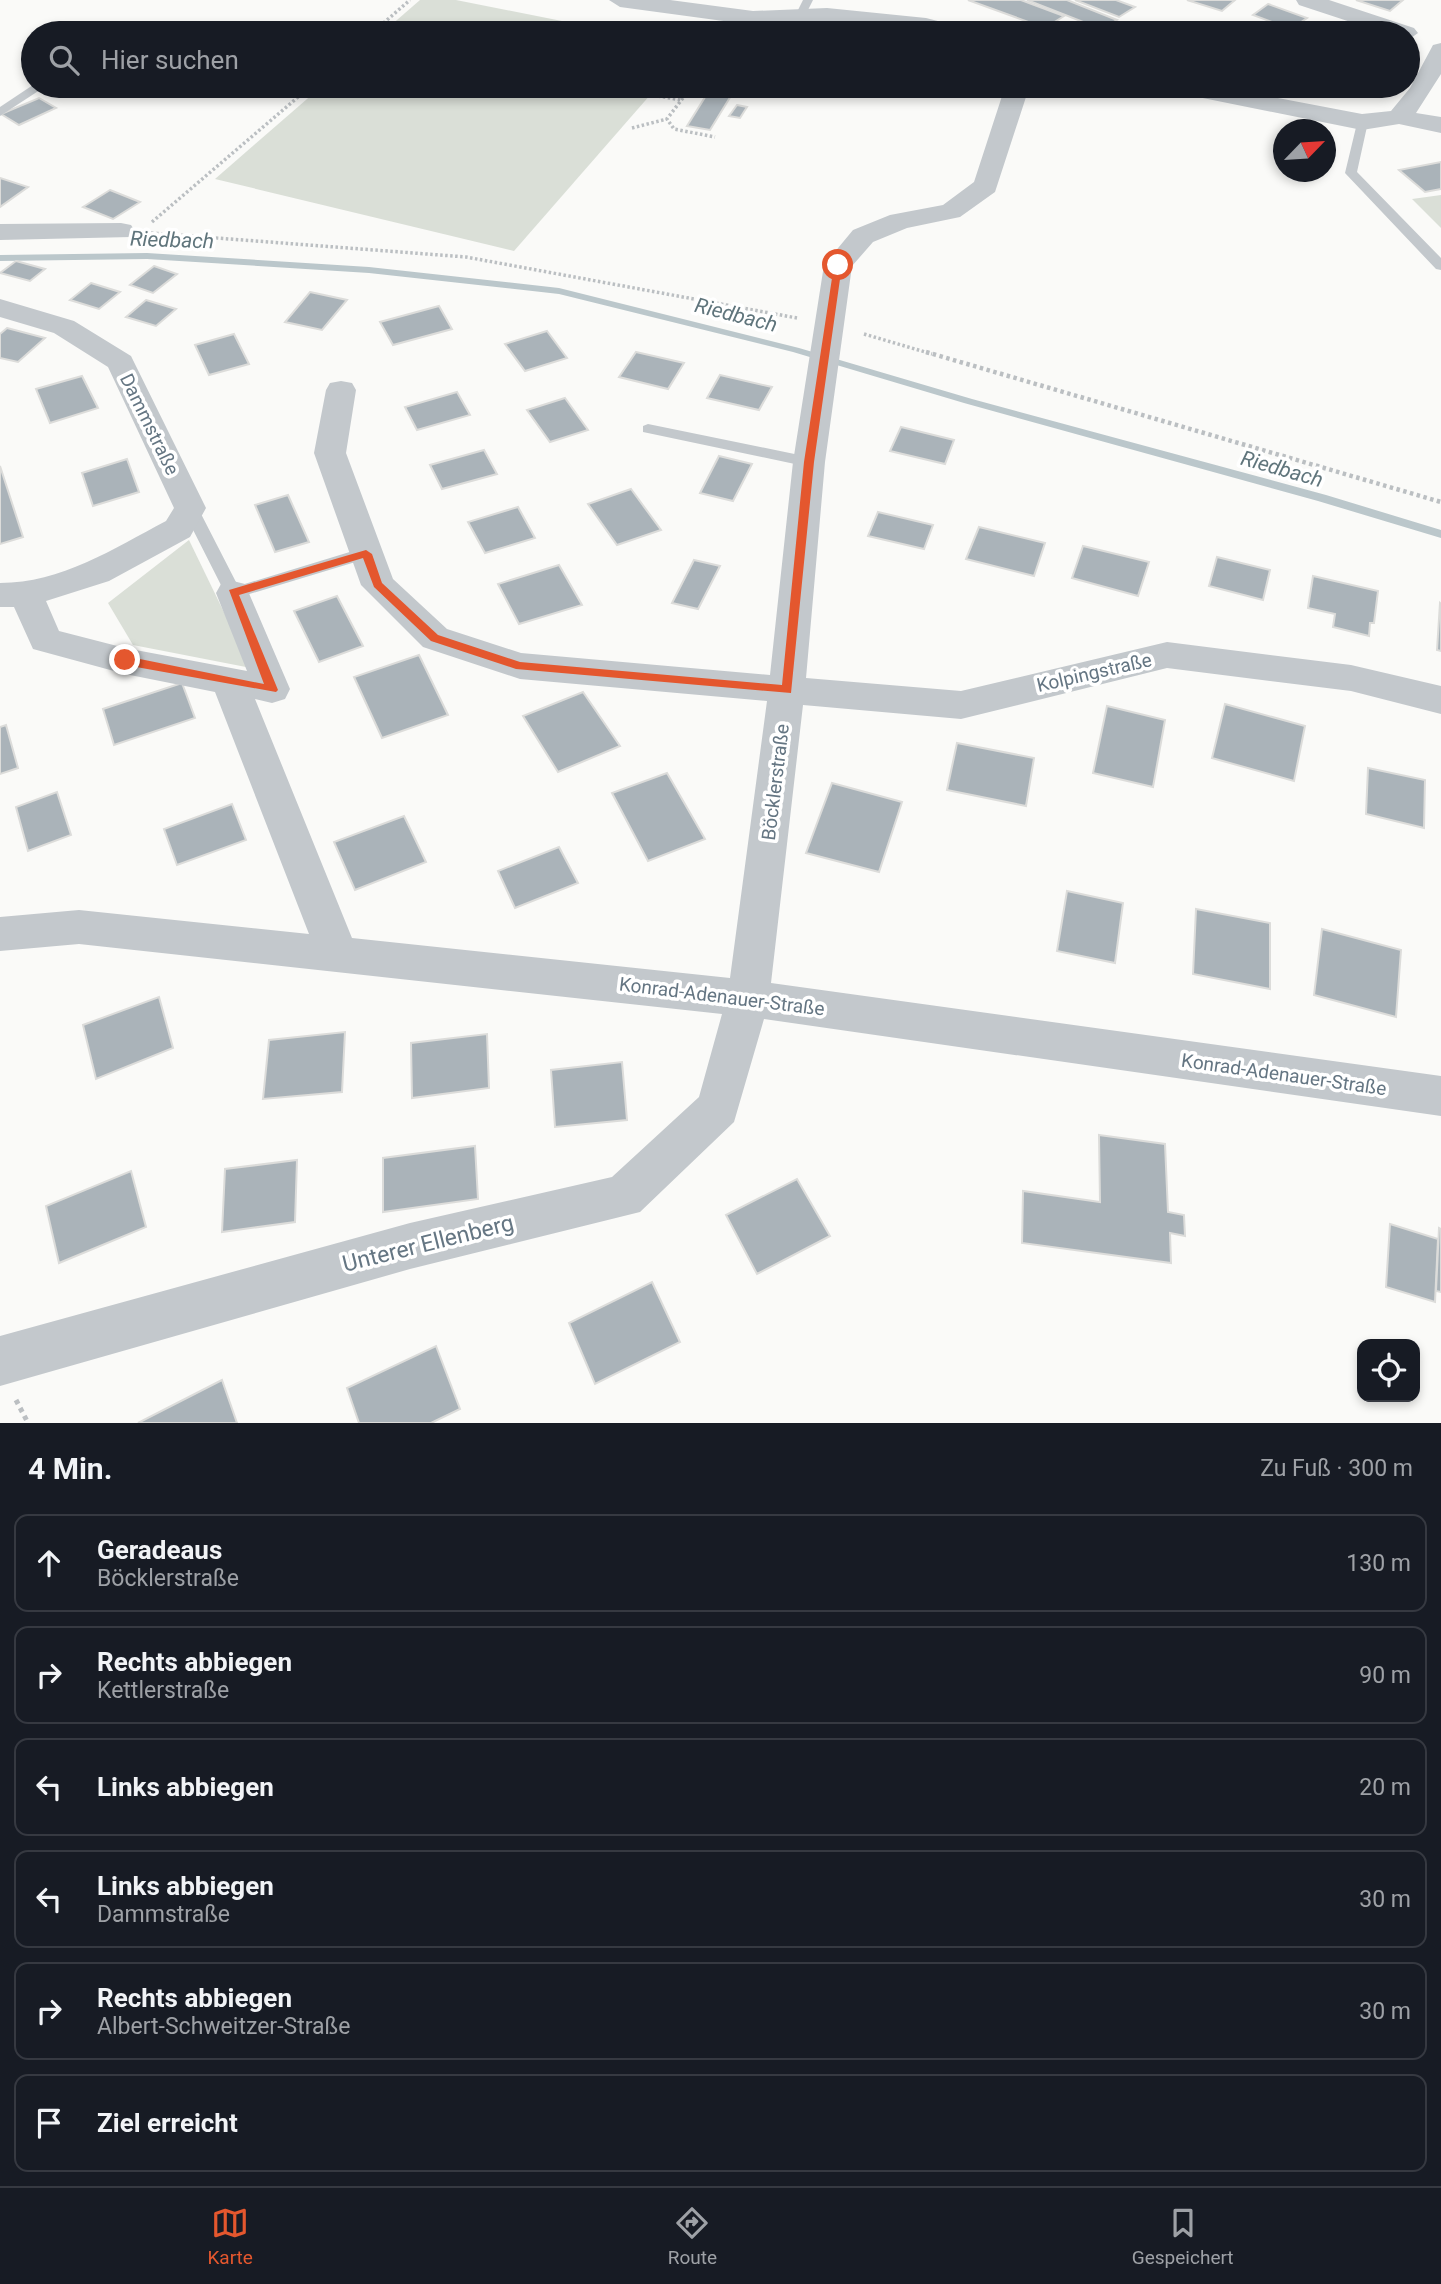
<!DOCTYPE html>
<html lang="de">
<meta charset="utf-8">
<style>
:root{--surface:#171b24;--page:#242831;--text:#f1f3f6;--muted:#9ea1a6;--line:#363941;--accent:#e4572e}
body{margin:0;font-family:Roboto,sans-serif;background:var(--page);color:var(--text)}
.controls{position:absolute;right:21px;bottom:21px;display:grid;overflow:hidden;border-radius:14px;box-shadow:0 4px 10px #0003}
.controls button{width:63px;height:63px;display:grid;place-items:center;padding:0;border:0;border-bottom:2px solid var(--line);background:var(--surface);color:var(--text);font:35px sans-serif}
.compass{position:absolute;left:1273px;top:119px;width:63px;height:63px;border-radius:50%;background:var(--surface);box-shadow:0 4px 10px #0003;rotate:65deg}
.stop{position:absolute;width:21px;height:21px;margin:-16px;border:5px solid #e4572e;border-radius:50%;background:#fff}
.stop.end{background:#e4572e;border-color:#fff;box-shadow:0 2px 7px #0008}
.list{margin:0;padding:0;list-style:none}
h2{display:flex;justify-content:space-between;align-items:center;height:91px;margin:0;padding:0 28px;font-size:30px}
h2 small{font-size:23px;font-weight:400;color:var(--muted)}
.list li{display:grid;grid-template-columns:46px 1fr auto;gap:21px;align-items:center;box-sizing:border-box;height:98px;margin:0 14px 14px;padding:0 14px;border:2px solid var(--line);border-radius:14px}
.list b{display:block;font-size:26px;white-space:nowrap}
.list p{margin:0;font-size:23px;white-space:nowrap;color:var(--muted)}
.list em{font-size:23px;font-style:normal;color:var(--muted)}
.icon{flex:none;width:38px;height:38px;fill:none;stroke:currentColor;stroke-width:2;stroke-linecap:round;stroke-linejoin:round}
.map{position:relative;flex:none;width:1441px;height:1423px;overflow:hidden}
.search{position:absolute;background:var(--surface);box-shadow:0 4px 10px #0003;left:21px;right:21px;top:21px;height:77px;display:flex;align-items:center;gap:18px;box-sizing:border-box;padding:0 24px;border-radius:38px;color:var(--muted);font-size:26px}
.sheet{height:763px;background:var(--surface)}
nav{display:flex;justify-content:space-around;align-items:center;box-sizing:border-box;height:98px;border-top:2px solid var(--line);background:var(--surface);font-size:19px;color:var(--muted)}
nav a{display:grid;justify-items:center;gap:4px}
nav .on{color:var(--accent)}
.map>svg:first-child{display:block}
</style>
<div class="map">
<svg width="1441" height="1423" viewBox="0 0 1441 1423">
<rect width="100%" height="100%" fill="#fafaf8"/>
<g fill="#dadfd7">
<polygon points="420,0 456,0 622,33 382,33"/>
<polygon points="322,86 658,86 514,251 215,179"/>
<polygon points="1441,195 1441,228 1412,199"/>
<polygon points="189,540 251,668 133,645 108,603"/>
</g>
<g fill="none" stroke-linecap="round" stroke-linejoin="round">
<polygon fill="#bbc7cb" fill-rule="evenodd" points="147,253 369,267 559,288 799,348 972,399 1326,495 1441,530 1441,538 1318,501 964,403 793,352 559,294 369,273 147,259 0,261 0,255"/>
</g>
<g fill="#aab3b9" stroke="#dcdcda" stroke-width="2">
<polygon points="968,0 1021,0 1064,16 1045,28"/>
<polygon points="1027,0 1067,0 1117,20 1101,29"/>
<polygon points="1075,0 1116,0 1135,7 1119,17"/>
<polygon points="1187,0 1235,0 1222,11"/>
<polygon points="1356,0 1403,0 1390,11"/>
<polygon points="1268,4 1307,18 1291,29 1253,15"/>
<polygon points="712,86 737,86 710,130 687,126"/>
<polygon points="39,98 56,108 19,125 1,114"/>
<polygon points="737,105 747,107 740,118 729,116"/>
<polygon points="1441,162 1441,189 1425,192 1399,170"/>
<polygon points="0,178 28,187 0,207"/>
<polygon points="110,190 140,202 113,219 83,207"/>
<polygon points="16,261 45,269 30,281 0,273"/>
<polygon points="154,266 177,274 153,293 130,285"/>
<polygon points="91,283 120,292 99,309 70,300"/>
<polygon points="310,292 347,300 322,330 285,322"/>
<polygon points="146,300 176,309 156,326 126,317"/>
<polygon points="439,306 452,329 393,345 380,322"/>
<polygon points="7,328 45,338 18,362 0,358 0,334"/>
<polygon points="547,331 567,358 525,371 505,344"/>
<polygon points="234,334 249,364 209,375 195,345"/>
<polygon points="636,352 684,363 668,389 619,377"/>
<polygon points="720,375 772,387 759,410 707,398"/>
<polygon points="82,376 98,408 50,423 36,389"/>
<polygon points="457,392 470,415 417,430 405,407"/>
<polygon points="565,398 588,430 550,442 527,410"/>
<polygon points="901,427 954,440 945,464 890,451"/>
<polygon points="484,450 497,474 442,489 430,465"/>
<polygon points="719,456 752,464 733,501 700,493"/>
<polygon points="127,459 139,492 93,506 82,473"/>
<polygon points="0,466 23,537 0,544"/>
<polygon points="631,489 661,530 617,545 588,504"/>
<polygon points="288,495 309,542 275,552 255,505"/>
<polygon points="518,507 535,538 485,553 468,522"/>
<polygon points="878,512 933,525 924,549 868,536"/>
<polygon points="979,527 1045,543 1034,576 966,559"/>
<polygon points="1083,546 1149,562 1138,596 1072,578"/>
<polygon points="1217,557 1270,570 1263,600 1209,586"/>
<polygon points="694,560 720,566 698,609 672,603"/>
<polygon points="559,565 582,605 519,624 498,584"/>
<polygon points="1313,576 1378,591 1374,623 1370,623 1369,636 1333,627 1335,614 1308,608"/>
<polygon points="337,596 363,646 319,662 294,611"/>
<polygon points="1440,603 1441,604 1441,651 1437,650"/>
<polygon points="419,655 448,715 382,738 354,677"/>
<polygon points="182,683 195,718 114,745 103,709"/>
<polygon points="583,692 620,746 558,772 523,716"/>
<polygon points="1225,704 1305,726 1294,781 1212,758"/>
<polygon points="1107,706 1165,720 1153,787 1093,773"/>
<polygon points="6,725 18,768 0,774 0,727"/>
<polygon points="957,743 1034,758 1026,806 947,790"/>
<polygon points="1368,768 1425,780 1424,828 1366,814"/>
<polygon points="667,773 705,839 648,861 612,793"/>
<polygon points="832,783 902,802 879,872 806,853"/>
<polygon points="57,792 71,835 28,851 16,807"/>
<polygon points="232,804 246,840 177,865 164,829"/>
<polygon points="404,816 426,862 355,890 334,842"/>
<polygon points="559,847 578,883 515,908 498,871"/>
<polygon points="1067,891 1123,903 1115,963 1057,951"/>
<polygon points="1196,909 1270,923 1270,989 1193,974"/>
<polygon points="1322,929 1401,950 1396,1017 1314,995"/>
<polygon points="159,997 173,1048 96,1079 83,1025"/>
<polygon points="345,1032 342,1092 263,1099 269,1040"/>
<polygon points="487,1034 489,1088 412,1098 411,1043"/>
<polygon points="622,1062 627,1120 555,1127 551,1070"/>
<polygon points="1099,1135 1165,1144 1168,1212 1184,1215 1185,1236 1170,1233 1171,1263 1022,1243 1023,1191 1100,1202"/>
<polygon points="475,1146 478,1199 383,1212 383,1158"/>
<polygon points="297,1160 295,1222 222,1232 225,1169"/>
<polygon points="131,1171 146,1227 59,1263 46,1206"/>
<polygon points="797,1179 830,1236 757,1274 726,1215"/>
<polygon points="1390,1224 1438,1239 1435,1302 1386,1287"/>
<polygon points="1439,1228 1441,1229 1441,1292 1436,1291"/>
<polygon points="652,1282 680,1342 595,1384 569,1323"/>
<polygon points="436,1346 460,1409 431,1423 359,1423 347,1388"/>
<polygon points="222,1380 237,1423 138,1423"/>
</g>
<g fill="none" stroke-linecap="round" stroke-linejoin="round">
<g stroke="#bbbfc2" stroke-width="3.5" stroke-dasharray="2.5 2.5" stroke-linecap="butt">
<polyline points="372,33 410,0"/>
<polyline points="692,86 667,119 674,129 715,137"/>
<polyline points="658,96 681,100"/>
<polyline points="632,128 667,119"/>
<polyline points="152,222 311,86"/>
<polyline points="151,233 466,257 797,318"/>
<polyline points="864,334 932,354"/>
</g>
<polyline stroke="#bbbfc2" stroke-width="4.5" stroke-dasharray="3.5 3.5" stroke-linecap="butt" points="926,352 1441,502"/>
<polyline stroke="#bbbfc2" stroke-width="5" stroke-dasharray="4.5 4.5" stroke-linecap="butt" points="16,1400 28,1423"/>
<g fill="#c3c8cc" fill-rule="evenodd">
<polygon points="803,0 813,0 804,18 800,19 795,16"/>
<polygon points="33,85 46,86 0,116 0,107"/>
<polygon points="54,86 71,86 76,89 70,92"/>
<polygon points="1358,119 1368,122 1357,172 1441,258 1441,270 1436,269 1345,173"/>
<polygon points="648,424 809,457 817,462 809,467 643,432 643,426"/>
<polygon points="190,503 198,508 238,586 366,547 374,553 372,557 233,599 225,593 182,508"/>
</g>
<g fill="#c3c8cc" fill-rule="evenodd">
<polygon points="609,0 670,0 753,11 827,8 926,18 965,28 969,33 931,33 827,22 753,25 620,7"/>
<polygon points="1296,0 1329,0 1414,28 1418,33 1408,40 1408,33 1384,33 1299,5"/>
<polygon points="1441,43 1441,74 1416,113 1441,117 1441,133 1399,124 1362,130 1178,93 1169,91 1166,86 1214,86 1362,114 1391,111 1410,88 1433,45"/>
<path d="M 1010,86 L 1038,86 L 1026,97 L 995,192 L 960,217 L 907,228 L 873,242 L 852,266 L 825,462 L 806,678 L 961,691 L 1167,642 L 1351,665 L 1441,686 L 1441,714 L 1351,691 L 1167,668 L 961,719 L 803,705 L 771,983 L 1441,1076 L 1441,1116 L 764,1019 L 734,1122 L 640,1212 L 410,1269 L 0,1386 L 0,1336 L 410,1223 L 612,1177 L 699,1097 L 722,1014 L 79,944 L 0,951 L 0,917 L 79,910 L 309,934 L 215,692 L 125,674 L 33,649 L 14,607 L 0,607 L 0,583 C 61,583 113,549 166,521 L 174,508 L 108,367 L 54,333 L 0,317 L 0,299 L 74,321 L 131,356 L 206,508 L 190,537 L 109,581 L 46,601 L 59,631 L 125,648 L 247,671 L 216,593 L 221,584 L 233,581 L 245,584 L 290,689 L 285,699 L 272,703 L 255,699 L 352,938 L 730,978 L 767,701 L 520,679 L 423,647 L 361,585 L 314,453 L 326,390 L 330,383 L 341,381 L 352,383 L 356,390 L 346,453 L 393,579 L 447,629 L 521,653 L 770,675 L 793,462 L 824,265 L 853,230 L 890,215 L 943,205 L 974,182 L 1003,93 Z"/>
<polygon points="121,223 131,225 135,231 131,237 0,240 0,224"/>
</g>
</g>
<polygon fill="#e4572e" points="838,262 842,265 814,462 791,693 516,669 431,641 374,587 363,558 239,595 278,690 276,692 125,665 119,660 125,656 264,684 229,590 366,550 372,554 382,583 438,635 520,662 782,685 804,462 834,265"/>
<g text-anchor="middle" stroke-width="7" stroke-linejoin="round" paint-order="stroke">
<g font-size="19" fill="#657683" stroke="#fff">
<text transform="translate(150 424) rotate(64)" y="7">Dammstraße</text>
<text transform="translate(1094 672) rotate(-13)" y="7">Kolpingstraße</text>
<text transform="translate(775 782) rotate(-83)" y="7">Böcklerstraße</text>
<text transform="translate(722 996) rotate(7)" y="7">Konrad-Adenauer-Straße</text>
<text transform="translate(1284 1074) rotate(8)" y="7">Konrad-Adenauer-Straße</text>
</g>
<g font-size="21" font-style="italic" fill="#60757c" stroke="#fff">
<text transform="translate(172 240) rotate(2)" y="7">Riedbach</text>
<text transform="translate(736 315) rotate(14)" y="7">Riedbach</text>
<text transform="translate(1282 469) rotate(16)" y="7">Riedbach</text>
</g>
<g font-size="23" fill="#657683" stroke="#fff">
<text transform="translate(428 1243) rotate(-14)" y="8">Unterer Ellenberg</text>
</g>
</g>
</svg>
<div class="controls">
<button><svg class="icon" aria-label="locate" viewBox="0 0 24 24"><circle cx="12" cy="12" r="6"/><path d="M12 2v4M12 18v4M2 12h4M18 12h4"/></svg></button>
</div>
<svg class="compass" viewBox="-18 -18 36 36"><path d="M0-13l5 13h-10z" fill="#e53935"/><path d="M0 13l5-13h-10z" fill="#9ea1a6"/></svg>
<div class="stop" style="left:838px;top:265px"></div>
<div class="stop end" style="left:125px;top:660px"></div>
<div class="search"><svg class="icon" aria-label="search" viewBox="0 0 24 24"><circle cx="10" cy="10" r="6"/><path d="M15 15l6 6"/></svg>Hier suchen</div>
</div>
<section class="sheet">
<h2>4 Min.<small>Zu Fuß · 300 m</small></h2>
<ul class="list">
<li><svg class="icon" aria-label="ahead" viewBox="0 0 24 24"><path d="M12 20V5M6 11l6-6 6 6"/></svg><div><b>Geradeaus</b><p>Böcklerstraße</p></div><em>130 m</em></li>
<li><svg class="icon" aria-label="right" viewBox="0 0 24 24"><path d="M7 20v-9h11M14 6l5 5-5 5"/></svg><div><b>Rechts abbiegen</b><p>Kettlerstraße</p></div><em>90 m</em></li>
<li><svg class="icon" aria-label="left" viewBox="0 0 24 24"><path d="M17 20v-9H6M10 6l-5 5 5 5"/></svg><div><b>Links abbiegen</b></div><em>20 m</em></li>
<li><svg class="icon" aria-label="left" viewBox="0 0 24 24"><path d="M17 20v-9H6M10 6l-5 5 5 5"/></svg><div><b>Links abbiegen</b><p>Dammstraße</p></div><em>30 m</em></li>
<li><svg class="icon" aria-label="right" viewBox="0 0 24 24"><path d="M7 20v-9h11M14 6l5 5-5 5"/></svg><div><b>Rechts abbiegen</b><p>Albert-Schweitzer-Straße</p></div><em>30 m</em></li>
<li><svg class="icon" aria-label="arrive" viewBox="0 0 24 24"><path d="M6 21V4h12l-3 4 3 4H6"/></svg><div><b>Ziel erreicht</b></div></li>
</ul>
</section>
<nav>
<a class="on"><svg class="icon" aria-label="map" viewBox="0 0 24 24"><path d="M3 6l6-2 6 2 6-2v14l-6 2-6-2-6 2zM9 4v14M15 6v14"/></svg>Karte</a>
<a><svg class="icon" aria-label="directions" viewBox="0 0 24 24"><path d="M12 3l9 9-9 9-9-9zM9 14v-3h6M13 9l2 2-2 2"/></svg>Route</a>
<a><svg class="icon" aria-label="saved" viewBox="0 0 24 24"><path d="M7 4h10v16l-5-4-5 4z"/></svg>Gespeichert</a>
</nav>
